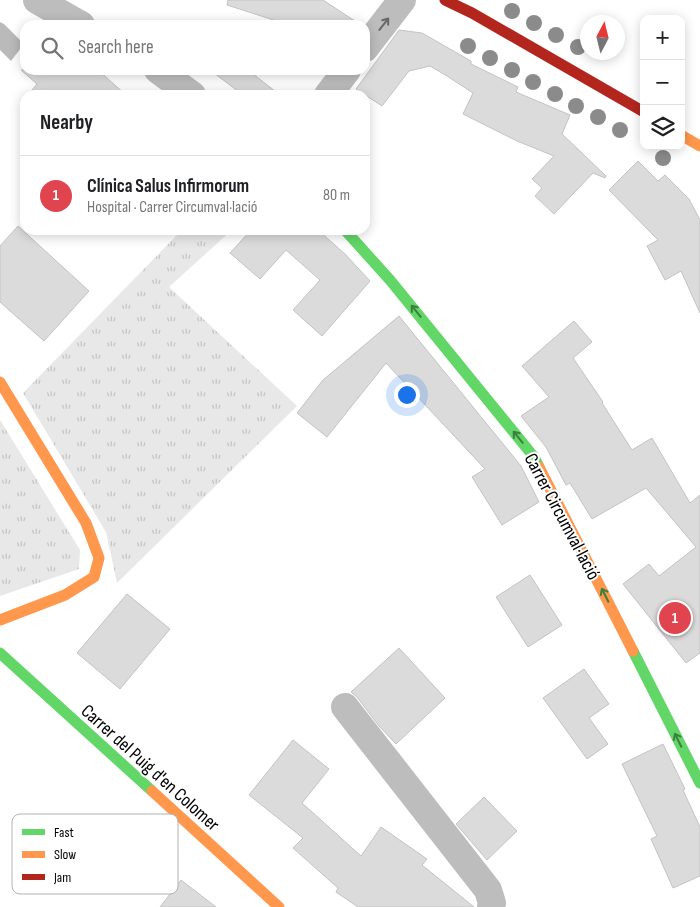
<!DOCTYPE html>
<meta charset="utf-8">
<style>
:root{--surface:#fff;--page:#f2f2f2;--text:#202124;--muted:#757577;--line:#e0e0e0;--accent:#d93025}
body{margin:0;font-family:"Sofia Sans Condensed",sans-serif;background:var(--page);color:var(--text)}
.controls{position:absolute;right:15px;top:15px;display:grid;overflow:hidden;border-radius:10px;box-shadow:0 2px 12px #0003}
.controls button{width:45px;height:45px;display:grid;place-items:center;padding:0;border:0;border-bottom:1px solid var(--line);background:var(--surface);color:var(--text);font:25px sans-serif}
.compass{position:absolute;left:580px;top:15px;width:45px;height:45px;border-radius:50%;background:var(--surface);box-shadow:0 2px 12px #0003;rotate:7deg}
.you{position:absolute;left:406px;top:394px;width:18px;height:18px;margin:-12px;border:4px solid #fff;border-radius:50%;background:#1a73e8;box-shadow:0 0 0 8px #1a73e833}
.badge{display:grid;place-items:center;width:32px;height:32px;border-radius:50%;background:var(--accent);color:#fff;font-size:16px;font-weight:700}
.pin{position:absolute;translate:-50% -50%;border:2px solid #fff;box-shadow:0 1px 5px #0006}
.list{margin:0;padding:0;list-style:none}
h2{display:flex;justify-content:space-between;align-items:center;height:65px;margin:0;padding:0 20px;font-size:21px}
h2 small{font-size:16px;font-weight:400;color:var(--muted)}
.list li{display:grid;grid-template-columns:32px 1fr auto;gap:15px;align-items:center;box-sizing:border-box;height:80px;padding:0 20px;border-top:1px solid var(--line)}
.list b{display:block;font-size:19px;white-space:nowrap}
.list p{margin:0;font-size:16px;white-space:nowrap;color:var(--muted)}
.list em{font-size:16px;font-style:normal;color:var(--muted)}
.icon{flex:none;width:28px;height:28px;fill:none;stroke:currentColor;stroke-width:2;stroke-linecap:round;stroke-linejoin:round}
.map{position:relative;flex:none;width:700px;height:907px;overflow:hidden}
.search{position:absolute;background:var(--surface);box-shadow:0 2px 12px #0003;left:20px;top:20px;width:350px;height:55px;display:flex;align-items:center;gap:12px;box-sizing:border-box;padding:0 18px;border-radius:15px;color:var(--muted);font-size:19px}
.panel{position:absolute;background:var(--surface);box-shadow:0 2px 12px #0003;left:20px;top:90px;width:350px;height:145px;border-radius:15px}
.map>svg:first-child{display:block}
</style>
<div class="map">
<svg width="700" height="907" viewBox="0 0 700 907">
<defs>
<pattern id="grass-tufts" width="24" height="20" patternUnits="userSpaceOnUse" patternTransform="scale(1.25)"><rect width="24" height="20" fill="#e8e8e8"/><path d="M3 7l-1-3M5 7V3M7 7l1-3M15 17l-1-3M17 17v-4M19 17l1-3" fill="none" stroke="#c5c5c5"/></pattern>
</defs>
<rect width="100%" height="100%" fill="#fff"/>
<g fill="url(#grass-tufts)">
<polygon points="182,230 232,230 169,287 297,406 117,583 106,532 23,393"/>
<polygon points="0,420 80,550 79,569 0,596"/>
</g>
<polygon fill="#bababa" points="0,22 4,24 24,44 11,61 0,50"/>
<g fill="#dbdbdb" stroke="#c3c3c3">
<polygon points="228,0 323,0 361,25 289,25 227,5"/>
<polygon points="399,30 422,33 471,61 471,64 518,87 516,92 570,115 562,134 606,176 605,178 593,173 554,214 535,196 542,188 532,179 554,156 517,141 463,114 473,93 447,76 430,66 409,71 382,106 356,89"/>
<polygon points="21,70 98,70 126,95 28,95 37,84"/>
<polygon points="210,70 248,70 280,95 243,95"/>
<polygon points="638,161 658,181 665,175 689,199 700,220 700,313 681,271 665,280 647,246 658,240 609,190"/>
<polygon points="18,226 89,291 44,341 0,302 0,246"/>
<polygon points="251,230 318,230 345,254 370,281 322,336 293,310 320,280 286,250 260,279 230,253"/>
<polygon points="399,316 521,466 539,502 502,525 472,477 485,469 386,363 327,437 297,413 323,380"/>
<polygon points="574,321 592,342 573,358 603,402 602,403 632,450 652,438 690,503 700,495 700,653 686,663 623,584 649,564 659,576 696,547 646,488 592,519 570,483 566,485 546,447 521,416 549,397 522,366"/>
<polygon points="530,575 562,625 528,647 496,597"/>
<polygon points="127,594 170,629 120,689 77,653"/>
<polygon points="399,648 445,698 396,744 379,726 357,697 351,692"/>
<polygon points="584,669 609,704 589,718 608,744 587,759 543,698"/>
<polygon points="293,740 329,769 302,803 361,856 381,827 427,859 422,865 474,907 358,907 336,892 338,888 293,848 303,838 249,795"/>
<polygon points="663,744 685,789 683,790 700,827 700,876 673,888 651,839 657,836 622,764"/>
<polygon points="484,797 517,831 487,860 456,824"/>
<polygon points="181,880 216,907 160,907"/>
</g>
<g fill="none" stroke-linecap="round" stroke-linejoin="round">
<g stroke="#bdbdbd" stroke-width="28">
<polyline points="37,0 81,25"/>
<polyline points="365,48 402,0"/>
<polyline points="158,70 192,95"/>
<polyline points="328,95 347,70"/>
<polyline points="345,707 488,890 492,903 491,907"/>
</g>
<g stroke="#63d668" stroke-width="11">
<polyline points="345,230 390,280 534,457 539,467"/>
<polyline points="633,651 700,783"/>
<polyline points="0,653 152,791"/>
</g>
<g stroke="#ff974d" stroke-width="11">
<polyline points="681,135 700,146"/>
<polyline points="0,382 86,523 99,558 94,577 65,595 0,620"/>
<polyline points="539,467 633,651"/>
<polyline points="152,791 279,907"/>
</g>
<polyline stroke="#b3261e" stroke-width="11" points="445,0 472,13 644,112"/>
</g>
<g fill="#8b8b8b">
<circle cx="512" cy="11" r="8"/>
<circle cx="534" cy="23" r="8"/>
<circle cx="556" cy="35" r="8"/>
<circle cx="468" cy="46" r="8"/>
<circle cx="578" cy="47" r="8"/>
<circle cx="490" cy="58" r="8"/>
<circle cx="512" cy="70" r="8"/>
<circle cx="533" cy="82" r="8"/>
<circle cx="555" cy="94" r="8"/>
<circle cx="576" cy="106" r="8"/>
<circle cx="598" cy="117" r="8"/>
<circle cx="620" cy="130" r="8"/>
<circle cx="663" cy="158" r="8"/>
</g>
<defs><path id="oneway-shaft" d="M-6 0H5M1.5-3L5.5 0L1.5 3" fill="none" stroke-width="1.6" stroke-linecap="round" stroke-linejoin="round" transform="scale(1.25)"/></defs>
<use stroke="#686868" href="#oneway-shaft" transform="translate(384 24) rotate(-52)"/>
<g stroke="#3b803e">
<use href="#oneway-shaft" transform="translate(416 311) rotate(-129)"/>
<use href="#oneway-shaft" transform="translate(518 437) rotate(-129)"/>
<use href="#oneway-shaft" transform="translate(605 595) rotate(-117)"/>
<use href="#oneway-shaft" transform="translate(678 740) rotate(-116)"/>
</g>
<g text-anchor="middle" stroke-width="4" stroke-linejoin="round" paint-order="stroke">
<g font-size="19" fill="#000" stroke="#fff">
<text transform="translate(563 516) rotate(62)" y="7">Carrer Circumval·lació</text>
<text transform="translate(151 767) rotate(42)" y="7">Carrer del Puig d'en Colomer</text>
</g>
</g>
<rect x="12" y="814" width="166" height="80" rx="8" fill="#fff" stroke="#b2b2b2" stroke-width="1"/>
<rect x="22" y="829" width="23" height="6" fill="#63d668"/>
<rect x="22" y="851" width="23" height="7" fill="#ff974d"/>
<rect x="22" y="874" width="23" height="6" fill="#b3261e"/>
<g font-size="14" fill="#000">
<text x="54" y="837">Fast</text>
<text x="54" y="859">Slow</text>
<text x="54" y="882">Jam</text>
</g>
</svg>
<div class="controls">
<button>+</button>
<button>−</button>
<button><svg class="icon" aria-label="layers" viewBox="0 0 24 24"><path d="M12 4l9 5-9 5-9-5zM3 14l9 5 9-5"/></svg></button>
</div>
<svg class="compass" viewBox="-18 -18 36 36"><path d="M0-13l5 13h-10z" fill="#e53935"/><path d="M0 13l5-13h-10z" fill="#757577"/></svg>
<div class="you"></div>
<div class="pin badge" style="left:675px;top:618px;background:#e0444e">1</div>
<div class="search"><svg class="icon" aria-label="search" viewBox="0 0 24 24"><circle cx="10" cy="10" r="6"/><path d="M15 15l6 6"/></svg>Search here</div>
<section class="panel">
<h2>Nearby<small></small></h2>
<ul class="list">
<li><span class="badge" style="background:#e0444e">1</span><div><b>Clínica Salus Infirmorum</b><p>Hospital · Carrer Circumval·lació</p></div><em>80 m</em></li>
</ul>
</section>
</div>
